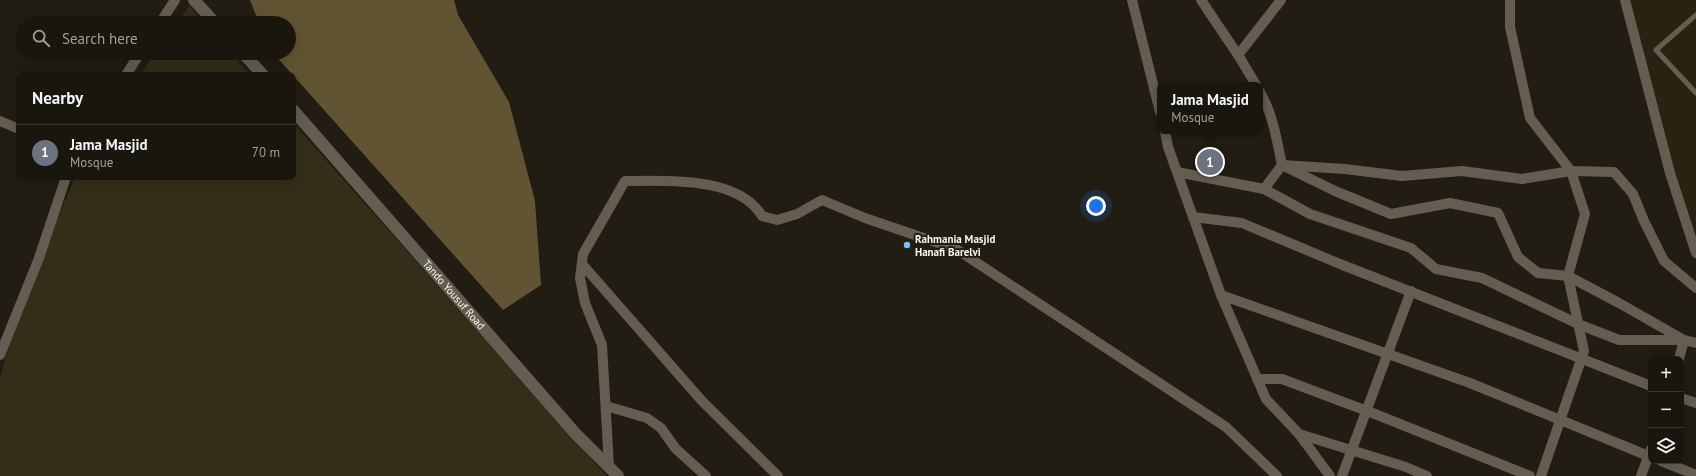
<!DOCTYPE html>
<meta charset="utf-8">
<style>
:root{--surface:#19160e;--page:#221f17;--text:#f1f3f6;--muted:#9f9f9e;--line:#37352e;--accent:#8c9099}
body{margin:0;font-family:"PT Sans",sans-serif;background:var(--page);color:var(--text)}
.controls{position:absolute;right:12px;bottom:12px;display:grid;overflow:hidden;border-radius:8px;box-shadow:0 4px 16px #0002}
.controls button{width:36px;height:36px;display:grid;place-items:center;padding:0;border:0;border-bottom:1px solid var(--line);background:var(--surface);color:var(--text);font:20px sans-serif}
.you{position:absolute;left:1096px;top:206px;width:14px;height:14px;margin:-10px;border:3px solid #fff;border-radius:50%;background:#1a73e8;box-shadow:0 0 0 6px #1a73e833}
.badge{display:grid;place-items:center;width:26px;height:26px;border-radius:50%;background:var(--accent);color:#fff;font-size:13px;font-weight:700}
.pin{position:absolute;translate:-50% -50%;border:2px solid #fff;box-shadow:0 1px 4px #0006}
.popup{position:absolute;left:1157px;top:82px;width:106px;height:52px;box-sizing:border-box;display:grid;place-content:center;border-radius:8px;background:var(--surface);filter:drop-shadow(0 1px 3px #0005);font-size:13px;white-space:nowrap;color:var(--muted)}
.popup b{font-size:15px;color:var(--text)}
.popup::after{content:'';position:absolute;left:50%;top:100%;margin-left:-8px;border:8px solid transparent;border-top-color:var(--surface)}
.list{margin:0;padding:0;list-style:none}
h2{display:flex;justify-content:space-between;align-items:center;height:52px;margin:0;padding:0 16px;font-size:17px}
h2 small{font-size:13px;font-weight:400;color:var(--muted)}
.list li{display:grid;grid-template-columns:26px 1fr auto;gap:12px;align-items:center;box-sizing:border-box;height:56px;padding:0 16px;border-top:1px solid var(--line)}
.list b{display:block;font-size:15px;white-space:nowrap}
.list p{margin:0;font-size:13px;white-space:nowrap;color:var(--muted)}
.list em{font-size:13px;font-style:normal;color:var(--muted)}
.icon{flex:none;width:22px;height:22px;fill:none;stroke:currentColor;stroke-width:2;stroke-linecap:round;stroke-linejoin:round}
.map{position:relative;flex:none;width:1696px;height:476px;overflow:hidden}
.search{position:absolute;background:var(--surface);box-shadow:0 4px 16px #0002;left:16px;top:16px;width:280px;height:44px;display:flex;align-items:center;gap:10px;box-sizing:border-box;padding:0 14px;border-radius:22px;color:var(--muted);font-size:15px}
.panel{position:absolute;background:var(--surface);box-shadow:0 4px 16px #0002;left:16px;top:72px;width:280px;height:108px;border-radius:8px}
.map>svg:first-child{display:block}
</style>
<div class="map">
<svg width="1696" height="476" viewBox="0 0 1696 476">
<rect width="100%" height="100%" fill="#211d12"/>
<polygon fill="#282210" points="1625,0 1696,0 1696,241 1690,236"/>
<g fill="#342d18">
<polygon points="189,6 204,23 177,23"/>
<polygon points="155,53 231,53 250,75 140,75"/>
<polygon points="293,123 607,476 0,476 0,379 16,314 75,177 293,177"/>
</g>
<polygon fill="#615432" points="250,0 454,0 458,15 509,102 535,201 541,285 503,310 273,53 289,53 289,23 259,23"/>
<g fill="none" stroke-linecap="round" stroke-linejoin="round">
<polyline stroke="#635e51" stroke-width="5" points="1696,15 1656,50 1696,93"/>
<g stroke="#635e51" stroke-width="10">
<polyline points="1132,0 1160,112"/>
<polyline points="1201,0 1240,58 1256,85"/>
<polyline points="1510,0 1510,27 1530,118 1571,171 1585,214 1568,276 1584,351 1541,476"/>
<polyline points="1625,0 1670,173 1696,253"/>
<polyline points="160,23 175,0"/>
<polyline points="1238,55 1281,0"/>
<polyline points="126,75 140,53"/>
<path d="M 1260,92 C 1273,114 1277,141 1282,165 L 1335,191 L 1391,214 L 1450,203 L 1498,213 L 1518,257 L 1538,273 L 1568,276 L 1619,303 L 1684,340 L 1696,343"/>
<polyline points="0,121 19,129"/>
<polyline points="1165,131 1168,147 1221,295 1266,399 1299,434 1406,467 1427,476"/>
<polyline points="1177,172 1264,189 1282,165 1345,169 1402,176 1462,171 1522,179 1571,171 1614,172 1633,194 1644,221 1664,261 1696,288"/>
<polyline points="1264,189 1310,214 1411,248 1436,269 1482,278 1578,324 1619,340 1684,340 1679,359"/>
<polyline points="1193,217 1242,223 1340,264 1651,386"/>
<polyline points="582,264 702,401 778,476"/>
<polyline points="1221,295 1470,383 1651,457"/>
<polyline points="0,355 39,258 66,177"/>
<polyline points="1257,379 1282,379 1375,414 1530,476"/>
<polyline points="1681,398 1696,403"/>
<polyline points="606,406 647,418 661,428 676,449 706,476"/>
<polyline points="1299,434 1330,476"/>
<polyline points="1661,461 1696,475"/>
<path d="M 609,466 L 602,345 L 585,303 L 580,278 L 583,254 L 625,181 C 666,181 738,176 762,216 L 777,220 L 797,214 L 822,200 L 865,218 L 956,249 L 1226,427 L 1277,476"/>
<polyline points="1342,476 1411,291"/>
<polyline points="1641,476 1651,449"/>
</g>
<g stroke="#635e51" stroke-width="12">
<polyline points="194,0 215,23"/>
<polyline points="243,53 263,75"/>
<path id="s1" d="M 293,110 L 575,433 L 618,476"/>
</g>
</g>
<circle fill="#76c0f7" stroke="#211d12" stroke-width="1.5" cx="907" cy="245" r="4"/>
<g text-anchor="middle" stroke-width="4" stroke-linejoin="round" paint-order="stroke">
<g font-size="11" font-weight="bold" fill="#f7f5ed" stroke="#211d12" text-anchor="start">
<text x="915" y="243">Rahmania Masjid<tspan x="915" dy="13">Hanafi Barelvi</tspan></text>
</g>
<g font-size="11" fill="#f7f5ed" stroke="#211d12">
<text dy="4" stroke="none"><textPath href="#s1" startOffset="245">Tando Yousuf Road</textPath></text>
</g>
</g>
</svg>
<div class="controls">
<button>+</button>
<button>−</button>
<button><svg class="icon" aria-label="layers" viewBox="0 0 24 24"><path d="M12 4l9 5-9 5-9-5zM3 14l9 5 9-5"/></svg></button>
</div>
<div class="you"></div>
<div class="pin badge" style="left:1210px;top:162px;background:#6b7280">1</div>
<div class="popup"><b>Jama Masjid</b>Mosque</div>
<div class="search"><svg class="icon" aria-label="search" viewBox="0 0 24 24"><circle cx="10" cy="10" r="6"/><path d="M15 15l6 6"/></svg>Search here</div>
<section class="panel">
<h2>Nearby<small></small></h2>
<ul class="list">
<li><span class="badge" style="background:#6b7280">1</span><div><b>Jama Masjid</b><p>Mosque</p></div><em>70 m</em></li>
</ul>
</section>
</div>
